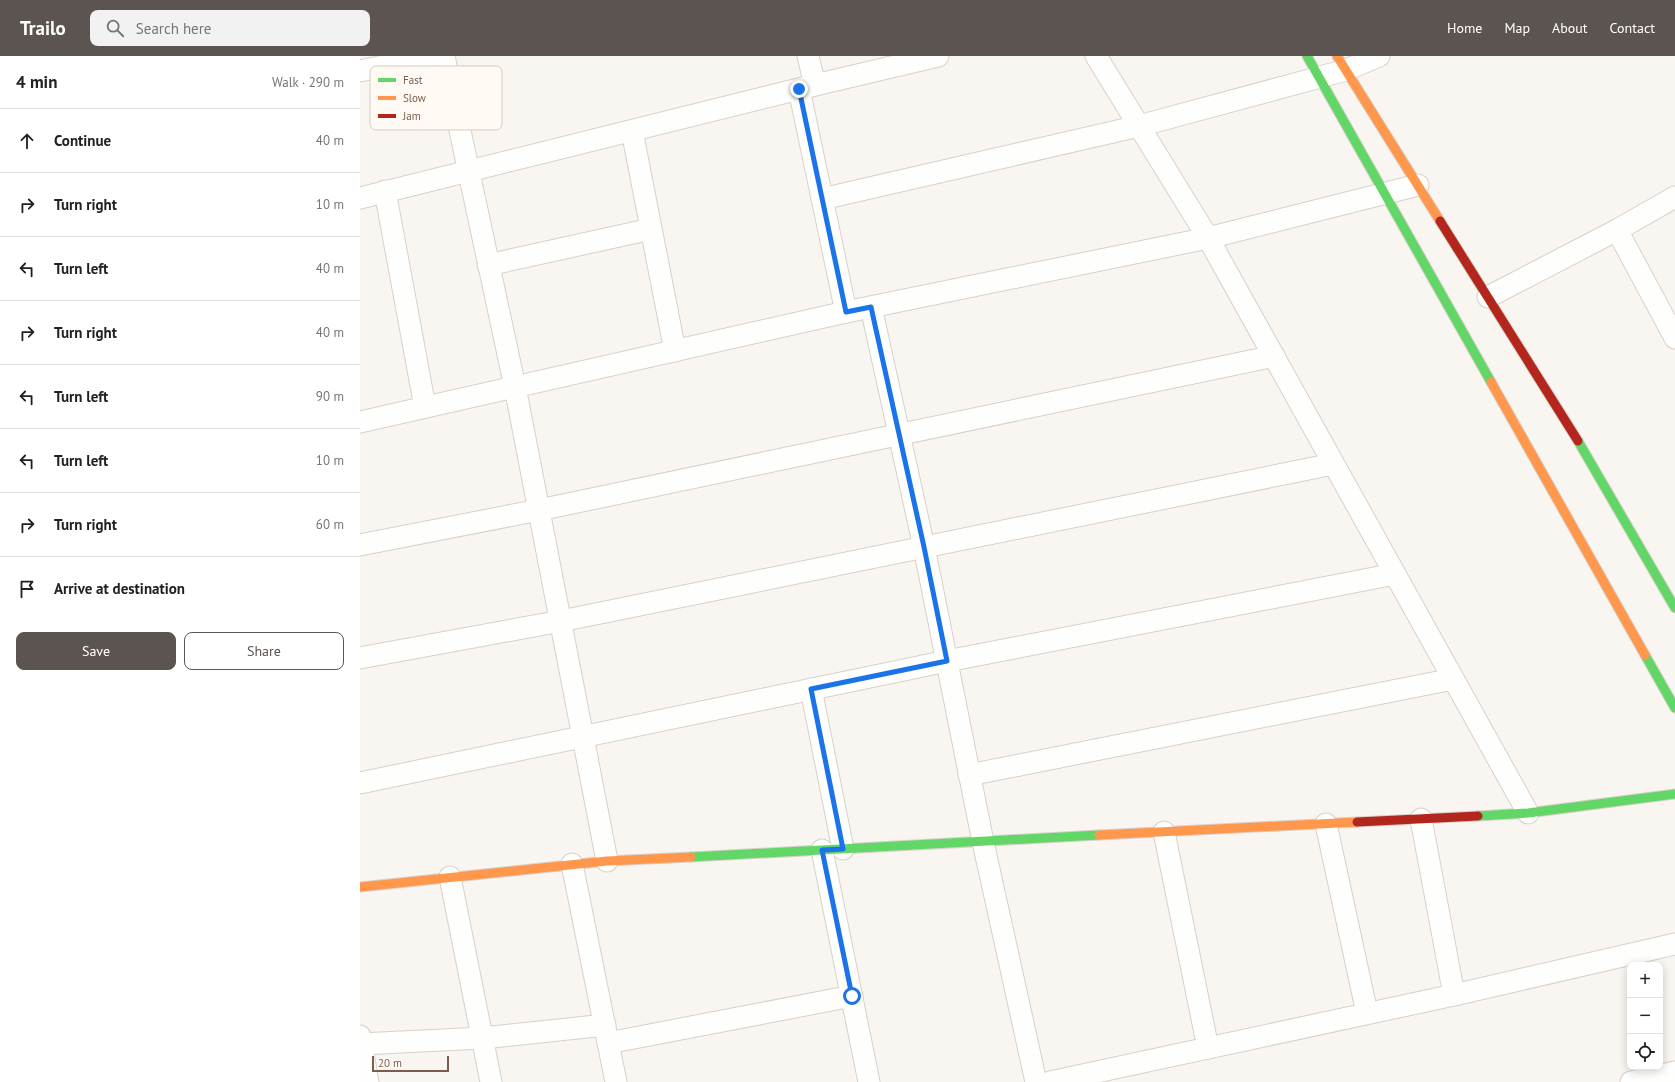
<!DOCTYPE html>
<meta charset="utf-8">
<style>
:root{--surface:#fff;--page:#f2f2f2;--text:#202124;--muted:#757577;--line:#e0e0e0;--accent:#5c5450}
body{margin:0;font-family:"PT Sans",sans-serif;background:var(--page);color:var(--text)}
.controls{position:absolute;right:12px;bottom:12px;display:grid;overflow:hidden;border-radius:8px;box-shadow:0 2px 10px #0003}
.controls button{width:36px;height:36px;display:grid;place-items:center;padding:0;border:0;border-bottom:1px solid var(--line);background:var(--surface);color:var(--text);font:20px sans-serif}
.scale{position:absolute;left:12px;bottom:10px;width:77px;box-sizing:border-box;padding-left:4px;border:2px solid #7a5c4d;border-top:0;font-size:11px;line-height:14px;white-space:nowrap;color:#7a5c4d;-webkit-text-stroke:3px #fffaf3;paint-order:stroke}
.stop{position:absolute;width:12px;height:12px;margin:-9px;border:3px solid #1a73e8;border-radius:50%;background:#fff}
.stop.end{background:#1a73e8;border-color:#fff;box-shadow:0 1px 4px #0008}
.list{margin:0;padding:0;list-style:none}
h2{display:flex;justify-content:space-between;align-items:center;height:52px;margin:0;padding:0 16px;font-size:17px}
h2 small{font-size:13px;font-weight:400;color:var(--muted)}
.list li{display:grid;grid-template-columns:26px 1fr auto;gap:12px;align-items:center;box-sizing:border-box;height:64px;padding:0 16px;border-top:1px solid var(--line)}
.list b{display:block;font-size:15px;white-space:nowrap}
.list em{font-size:13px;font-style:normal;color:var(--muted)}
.actions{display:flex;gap:8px;padding:12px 16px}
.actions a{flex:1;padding:9px 0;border:1px solid var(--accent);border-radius:8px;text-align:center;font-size:14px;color:var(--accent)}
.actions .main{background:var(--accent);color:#fff}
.icon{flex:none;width:22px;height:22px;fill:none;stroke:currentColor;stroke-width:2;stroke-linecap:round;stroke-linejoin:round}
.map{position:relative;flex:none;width:1315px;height:1026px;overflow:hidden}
header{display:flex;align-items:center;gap:24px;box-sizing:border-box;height:56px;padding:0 20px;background:var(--accent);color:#fff}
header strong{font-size:19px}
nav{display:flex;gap:22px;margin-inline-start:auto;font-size:14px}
.search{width:280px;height:36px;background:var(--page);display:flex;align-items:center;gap:10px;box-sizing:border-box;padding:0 14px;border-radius:8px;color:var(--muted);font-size:15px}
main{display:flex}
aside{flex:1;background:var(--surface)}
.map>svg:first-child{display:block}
</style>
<header>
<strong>Trailo</strong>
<div class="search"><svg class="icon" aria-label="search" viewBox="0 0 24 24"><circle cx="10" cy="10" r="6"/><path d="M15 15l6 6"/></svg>Search here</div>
<nav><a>Home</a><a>Map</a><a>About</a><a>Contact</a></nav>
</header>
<main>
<aside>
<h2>4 min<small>Walk · 290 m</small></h2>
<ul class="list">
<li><svg class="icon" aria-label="ahead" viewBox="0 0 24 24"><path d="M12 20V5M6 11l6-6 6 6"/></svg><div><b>Continue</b></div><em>40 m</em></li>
<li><svg class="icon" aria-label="right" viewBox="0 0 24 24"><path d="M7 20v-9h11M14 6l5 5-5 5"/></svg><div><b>Turn right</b></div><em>10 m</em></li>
<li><svg class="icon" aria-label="left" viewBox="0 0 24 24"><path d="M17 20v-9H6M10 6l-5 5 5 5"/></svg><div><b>Turn left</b></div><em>40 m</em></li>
<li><svg class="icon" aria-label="right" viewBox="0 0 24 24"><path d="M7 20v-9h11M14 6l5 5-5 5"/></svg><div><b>Turn right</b></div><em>40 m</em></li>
<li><svg class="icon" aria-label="left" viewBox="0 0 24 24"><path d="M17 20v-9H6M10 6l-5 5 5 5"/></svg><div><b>Turn left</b></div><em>90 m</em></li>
<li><svg class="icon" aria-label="left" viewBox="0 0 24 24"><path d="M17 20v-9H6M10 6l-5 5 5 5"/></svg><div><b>Turn left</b></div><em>10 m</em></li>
<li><svg class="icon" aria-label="right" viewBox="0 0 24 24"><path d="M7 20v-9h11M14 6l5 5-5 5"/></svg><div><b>Turn right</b></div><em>60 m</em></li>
<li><svg class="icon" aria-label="arrive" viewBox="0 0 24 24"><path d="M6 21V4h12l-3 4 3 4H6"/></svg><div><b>Arrive at destination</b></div></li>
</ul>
<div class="actions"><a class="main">Save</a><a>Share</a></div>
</aside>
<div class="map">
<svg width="1315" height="1026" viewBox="0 0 1315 1026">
<rect width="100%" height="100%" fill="#f9f5f0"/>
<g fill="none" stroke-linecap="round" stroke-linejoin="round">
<g stroke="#d7d1cb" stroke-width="23">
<g id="street">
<polyline points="84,0 155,331 247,805"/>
<polyline points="448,0 455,29 578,0"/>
<polyline points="736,0 848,182 1168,757"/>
<polyline points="0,15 72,0"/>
<polyline points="439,33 486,256"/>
<polyline points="272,75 315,295"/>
<polyline points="25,135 65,351"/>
<polyline points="0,142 455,29"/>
<polyline points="462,143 779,70 986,14 1019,0"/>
<polyline points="1257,174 1315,282"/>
<polyline points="128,209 291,173"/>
<polyline points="1128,241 1257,174 1315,141"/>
<polyline points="511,251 564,491 623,786 676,1026"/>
<polyline points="0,366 486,256 848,182 1058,129"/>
<polyline points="0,489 179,454 914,300"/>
<polyline points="0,602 201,565 973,408"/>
<polyline points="451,633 483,793"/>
<polyline points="609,719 1093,623"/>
<polyline points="0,727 587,605 1035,518"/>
<polyline points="1061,763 1094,939"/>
<polyline points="966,768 1007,957"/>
<polyline points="804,776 848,992"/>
<polyline points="462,794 509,1026"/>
<polyline points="212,808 256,1026"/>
<polyline points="90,821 131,1026"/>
<polyline points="0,980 8,1026"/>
<polyline points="248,987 492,940"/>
<polyline points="0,988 123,982 245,969"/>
<polyline points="690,1026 1094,939 1315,888"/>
<polyline points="1271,1026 1315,1016"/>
</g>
</g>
<g stroke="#d9d2cb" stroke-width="11">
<g id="fast">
<polyline points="947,0 1131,326"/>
<polyline points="1218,385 1315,552"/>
<polyline points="1285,599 1315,652"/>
<polyline points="1118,760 1168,757 1315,738"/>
<polyline points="331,801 739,779"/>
</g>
</g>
<g stroke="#d9d2cb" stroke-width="11">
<g id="slow">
<polyline points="977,0 1080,165"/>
<polyline points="1131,326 1285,599"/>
<polyline points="739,779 997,766"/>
<polyline points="0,831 247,805 331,801"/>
</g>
</g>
<g stroke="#d9d2cb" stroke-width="11">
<g id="jam">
<polyline points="1080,165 1218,385"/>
<polyline points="997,766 1118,760"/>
</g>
</g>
<use href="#street" stroke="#fefefd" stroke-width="21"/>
<use href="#fast" stroke="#63d668" stroke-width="9"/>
<use href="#slow" stroke="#ff974d" stroke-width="9"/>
<use href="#jam" stroke="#b3261e" stroke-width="9"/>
</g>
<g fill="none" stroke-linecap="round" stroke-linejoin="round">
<polyline stroke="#1a73e8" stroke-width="5" points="439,33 486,256 511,251 564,491 587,605 451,633 483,793 462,794 492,940"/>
</g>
<rect x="10" y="10" width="132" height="64" rx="6" fill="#fffaf3" stroke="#d7cbc1" stroke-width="1"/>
<rect x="18" y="22" width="18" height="4" fill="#63d668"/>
<rect x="18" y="40" width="18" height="4" fill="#ff974d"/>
<rect x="18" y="58" width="18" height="4" fill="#b3261e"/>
<g font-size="11" fill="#7a5c4d">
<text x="43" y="28">Fast</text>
<text x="43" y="46">Slow</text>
<text x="43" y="64">Jam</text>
</g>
</svg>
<div class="controls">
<button>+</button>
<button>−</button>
<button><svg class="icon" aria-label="locate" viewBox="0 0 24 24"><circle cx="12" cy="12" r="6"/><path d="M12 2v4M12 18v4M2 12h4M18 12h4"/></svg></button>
</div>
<div class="scale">20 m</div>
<div class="stop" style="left:492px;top:940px"></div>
<div class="stop end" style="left:439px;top:33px"></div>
</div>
</main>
